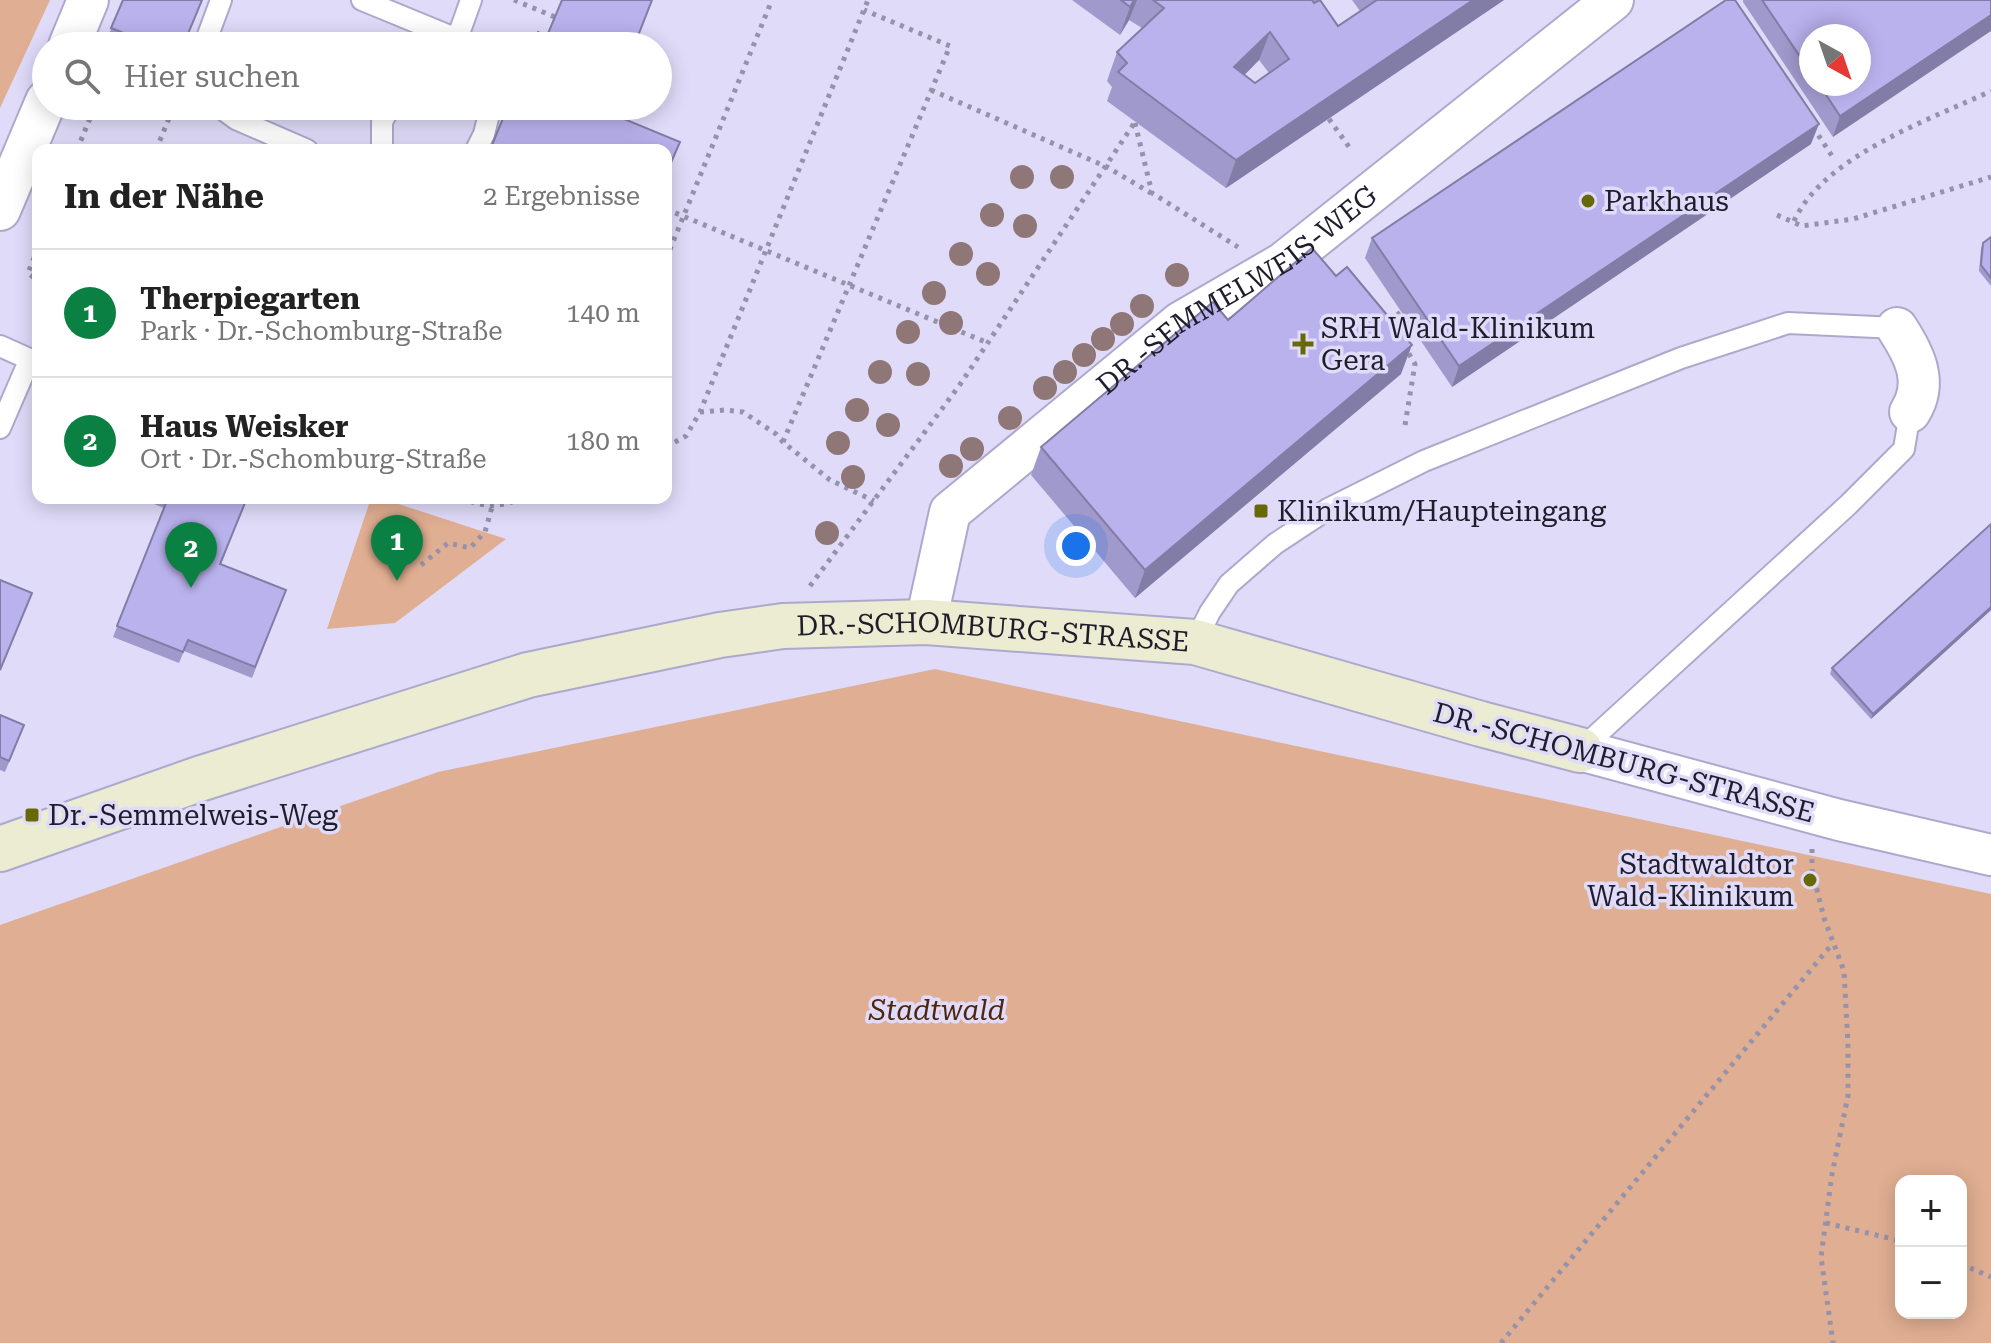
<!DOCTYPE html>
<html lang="de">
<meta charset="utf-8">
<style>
:root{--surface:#fff;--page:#f2f2f2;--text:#222;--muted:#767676;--line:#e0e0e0;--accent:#0b8043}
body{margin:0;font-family:"Roboto Serif",serif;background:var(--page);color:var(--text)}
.controls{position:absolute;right:24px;bottom:24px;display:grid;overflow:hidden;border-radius:16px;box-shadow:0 4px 20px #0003}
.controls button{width:72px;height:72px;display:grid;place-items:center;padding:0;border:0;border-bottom:2px solid var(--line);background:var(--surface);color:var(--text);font:40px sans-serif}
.compass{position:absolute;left:1799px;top:24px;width:72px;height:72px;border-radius:50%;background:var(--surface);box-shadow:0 4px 20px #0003;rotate:140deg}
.you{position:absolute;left:1076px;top:546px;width:28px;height:28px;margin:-20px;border:6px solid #fff;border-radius:50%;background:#1a73e8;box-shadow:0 0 0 12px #1a73e833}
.badge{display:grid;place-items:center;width:52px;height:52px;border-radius:50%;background:var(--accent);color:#fff;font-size:26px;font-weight:700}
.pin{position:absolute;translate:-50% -66px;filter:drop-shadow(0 2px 4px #0008)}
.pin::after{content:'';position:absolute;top:42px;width:28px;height:24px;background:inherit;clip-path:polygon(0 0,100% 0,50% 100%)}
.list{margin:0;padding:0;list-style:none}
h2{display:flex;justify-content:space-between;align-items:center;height:104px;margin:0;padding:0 32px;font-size:34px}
h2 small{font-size:26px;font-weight:400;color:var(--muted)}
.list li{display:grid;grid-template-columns:52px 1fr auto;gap:24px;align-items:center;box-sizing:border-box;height:128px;padding:0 32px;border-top:2px solid var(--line)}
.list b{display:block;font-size:30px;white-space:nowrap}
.list p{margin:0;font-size:26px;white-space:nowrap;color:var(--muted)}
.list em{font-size:26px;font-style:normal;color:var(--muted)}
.icon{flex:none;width:44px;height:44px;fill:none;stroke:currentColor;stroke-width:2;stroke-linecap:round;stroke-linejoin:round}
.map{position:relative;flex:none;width:1991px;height:1343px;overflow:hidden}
.search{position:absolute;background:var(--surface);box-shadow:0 4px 20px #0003;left:32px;top:32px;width:640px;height:88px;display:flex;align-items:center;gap:20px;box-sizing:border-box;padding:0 28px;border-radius:44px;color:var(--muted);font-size:30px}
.panel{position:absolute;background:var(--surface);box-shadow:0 4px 20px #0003;left:32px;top:144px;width:640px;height:360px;border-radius:16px}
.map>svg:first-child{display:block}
</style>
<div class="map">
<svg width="1991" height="1343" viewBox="0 0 1991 1343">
<rect width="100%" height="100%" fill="#dfdbf9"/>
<g fill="#e0ae92" fill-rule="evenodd">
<polygon points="0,0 50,0 0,108"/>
<polygon points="371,498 380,498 506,539 395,623 327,629"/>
<path d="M 935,669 L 1991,894 L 1991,1343 L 0,1343 L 0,925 L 438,772 ZM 1901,1181 L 1961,1181 L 1961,1313 L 1901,1313 Z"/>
</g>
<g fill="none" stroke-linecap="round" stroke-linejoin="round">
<g stroke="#ada9cc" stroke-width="24">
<g id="lane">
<polyline points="362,0 457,39 436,46"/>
<polyline points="204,46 221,0"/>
<polyline points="466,46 457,39 471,0"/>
<polyline points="218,106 236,119 307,150"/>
<polyline points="382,150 382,122 390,106"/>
<polyline points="476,150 484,134 491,106"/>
<polyline points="0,346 38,363"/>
<polyline points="0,428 29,361"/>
<polyline points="1195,642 1210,612 1229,584 1275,544 1328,509 1424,461 1681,358 1788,323 1897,328"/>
<polyline points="1580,750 1848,505 1904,449 1910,412"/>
</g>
</g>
<g stroke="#ada9cc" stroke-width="44">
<g id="street">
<polyline points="69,46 88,0"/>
<polyline points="0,210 46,101"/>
<path d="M 1897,328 C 1914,354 1929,382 1910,412"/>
<path id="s1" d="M 926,622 L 950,512 L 1181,322 L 1283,263 L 1613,0"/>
<polyline points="1580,750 1839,820 1991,855"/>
</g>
</g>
<g stroke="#ada9cc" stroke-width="48">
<g id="secondary">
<path id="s2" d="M 0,849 L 199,779 L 528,675 L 720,635 L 783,626 L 926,622 L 1195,642 L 1481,724 L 1580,750"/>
</g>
</g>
<g stroke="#9592aa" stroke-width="5" stroke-dasharray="4 6" stroke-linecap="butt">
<polyline points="514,0 555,17"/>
<polyline points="931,90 1107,167 1151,193"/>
<polyline points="1329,119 1352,151"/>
<polyline points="1135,123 1152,193 1238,247"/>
<polyline points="1813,127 1834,159"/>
<polyline points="77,150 95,106"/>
<polyline points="156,150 174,106"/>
<polyline points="666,209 988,343"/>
<polyline points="1777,215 1802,226 1853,219 1991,177"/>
<path d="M 1794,221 C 1824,156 1929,120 1991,91"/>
<polyline points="38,248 28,273 38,281"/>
<polyline points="666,259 772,0"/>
<polyline points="1389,321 1401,312"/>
<polyline points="700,412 725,410 743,412 776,434 783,442 830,480 874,501"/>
<polyline points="1405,425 1415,364 1406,349"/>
<polyline points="783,442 950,46 864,10"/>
<polyline points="666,447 686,436 700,412 868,0"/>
<path d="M 461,498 C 487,508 497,508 523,498"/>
<polyline points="421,565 448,543 470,548 485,532 492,507"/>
<polyline points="810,586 959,386 1135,122"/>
<polyline points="1812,849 1812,870 1824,918 1844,971 1848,1044 1848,1096 1832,1174 1821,1257 1833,1343"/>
<polyline points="1826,1223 1901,1241"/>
<polyline points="1961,1264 1991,1277"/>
<polyline points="1501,1343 1833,943"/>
</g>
<use href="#lane" stroke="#fff" stroke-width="20"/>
<use href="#street" stroke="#fff" stroke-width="40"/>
<use href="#secondary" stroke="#ebecd1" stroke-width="44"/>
</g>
<g fill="#8f7777">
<circle cx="1022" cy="177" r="12"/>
<circle cx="1062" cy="177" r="12"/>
<circle cx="992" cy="215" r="12"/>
<circle cx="1025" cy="226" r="12"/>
<circle cx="961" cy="254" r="12"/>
<circle cx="988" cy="274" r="12"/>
<circle cx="1177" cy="275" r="12"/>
<circle cx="934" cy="293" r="12"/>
<circle cx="1142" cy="306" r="12"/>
<circle cx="951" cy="323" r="12"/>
<circle cx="1122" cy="324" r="12"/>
<circle cx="908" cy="332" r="12"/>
<circle cx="1103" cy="339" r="12"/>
<circle cx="1084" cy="355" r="12"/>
<circle cx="880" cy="372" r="12"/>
<circle cx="1065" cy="372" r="12"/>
<circle cx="918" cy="374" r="12"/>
<circle cx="1045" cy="388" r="12"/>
<circle cx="857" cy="410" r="12"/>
<circle cx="1010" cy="418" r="12"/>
<circle cx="888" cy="425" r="12"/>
<circle cx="838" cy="443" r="12"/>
<circle cx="972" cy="449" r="12"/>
<circle cx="951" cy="466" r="12"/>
<circle cx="853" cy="477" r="12"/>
<circle cx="827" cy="533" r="12"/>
</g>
<g fill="#a099cc" fill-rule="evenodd">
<polygon points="123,0 184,46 125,46 107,39"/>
<path d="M 1072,0 L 1321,0 L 1320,1 L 1338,26 L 1360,11 L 1352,0 L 1504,0 L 1226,188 L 1107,101 L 1112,87 L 1107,81 L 1117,52 L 1142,28 L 1129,20 L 1120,35 ZM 1259,60 L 1269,73 L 1255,83 L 1244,75 Z"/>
<path d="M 1743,0 L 1991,0 L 1833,137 L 1743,2 ZM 1811,36 L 1859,84 L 1811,84 Z"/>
<polygon points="1811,144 1452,387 1365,258 1372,238"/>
<polygon points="1991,237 1991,286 1979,271 1981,249 1983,243"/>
<polygon points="1228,320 1401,374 1135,598 1031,475 1041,447"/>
<polygon points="139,498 247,498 221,564 286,590 252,678 184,651 179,663 113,637 164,508"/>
<polygon points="1991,524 1991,610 1871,719 1830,674 1832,668"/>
<polygon points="0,715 24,725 5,772 0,770"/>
</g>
<g fill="#827da6">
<polygon points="1134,0 1137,0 1129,20 1120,35 1130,7"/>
<polygon points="1473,0 1504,0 1226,188 1236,160"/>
<polygon points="1991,15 1991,31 1833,137 1840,116"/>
<polygon points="1270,32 1259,60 1224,96 1234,67"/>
<polygon points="1819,124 1811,144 1452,387 1459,366"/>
<polygon points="1412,345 1401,374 1135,598 1145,570"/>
<polygon points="1991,607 1991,610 1871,719 1873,714"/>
</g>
<g fill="#bab2ed" stroke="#827da6" stroke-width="2" fill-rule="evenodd">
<polygon points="123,0 202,0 183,46 156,46 111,28"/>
<polygon points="562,0 652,0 634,46 533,46 538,32 547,36"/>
<polygon points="1121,0 1134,0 1130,7"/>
<path d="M 1153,0 L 1312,0 L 1314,3 L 1320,0 L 1338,26 L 1377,0 L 1473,0 L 1236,160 L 1118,72 L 1127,63 L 1117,52 L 1164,8 ZM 1270,32 L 1289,59 L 1255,83 L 1234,67 Z"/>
<polygon points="1726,0 1735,0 1819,124 1459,366 1372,238"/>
<polygon points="1762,0 1991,0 1991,15 1840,116 1819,84 1859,84 1859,36 1811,36 1811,73"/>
<polygon points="508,106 609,106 607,112 680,142 666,174 666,150 490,150"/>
<polygon points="1991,237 1991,278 1981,265 1983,243"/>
<polygon points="1312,248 1336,276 1347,267 1412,345 1145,570 1041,447 1213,302 1228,320"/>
<polygon points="168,498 247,498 220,564 286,590 255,667 188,640 183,652 117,626"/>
<polygon points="1991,524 1991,607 1873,714 1832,668"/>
<polygon points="0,580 32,593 0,670"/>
<polygon points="0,715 24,725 9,761 0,757"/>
</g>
<g fill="#676907" stroke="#dfdbf9" stroke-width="3">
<circle cx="1588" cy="201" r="8"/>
<path d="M1299 332h8v8h8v8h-8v8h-8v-8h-8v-8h8z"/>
<rect x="1253" y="503" width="16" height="16" rx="4"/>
<rect x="24" y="807" width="16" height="16" rx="4"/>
<circle cx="1810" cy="880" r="8"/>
</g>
<g text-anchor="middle" stroke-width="7" stroke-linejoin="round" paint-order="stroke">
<g font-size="28" fill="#1f1d2b" stroke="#dfdbf9" text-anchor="start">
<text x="1604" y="211">Parkhaus</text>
<text x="1321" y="338">SRH Wald-Klinikum<tspan x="1321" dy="32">Gera</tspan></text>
<text x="1277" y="521">Klinikum/Haupteingang</text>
<text x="48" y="825">Dr.-Semmelweis-Weg</text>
<text x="1794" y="874" text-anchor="end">Stadtwaldtor<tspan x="1794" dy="32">Wald-Klinikum</tspan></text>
</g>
<g font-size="28" fill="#1f1d2b" stroke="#dfdbf9">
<text dy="10" stroke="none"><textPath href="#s1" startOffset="476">DR.-SEMMELWEIS-WEG</textPath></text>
<text dy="10" stroke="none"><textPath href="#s2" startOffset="1026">DR.-SCHOMBURG-STRASSE</textPath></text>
<text transform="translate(1624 762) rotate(15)" y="10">DR.-SCHOMBURG-STRASSE</text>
</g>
<g font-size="28" font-style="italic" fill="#4d260d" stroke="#dfdbf9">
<text x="937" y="1020">Stadtwald</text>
</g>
</g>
</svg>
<div class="controls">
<button>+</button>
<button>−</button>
</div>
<svg class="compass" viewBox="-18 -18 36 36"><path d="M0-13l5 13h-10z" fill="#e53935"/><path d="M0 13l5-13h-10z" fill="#767676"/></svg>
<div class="you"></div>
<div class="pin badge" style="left:397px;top:581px">1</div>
<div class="pin badge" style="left:191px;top:588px">2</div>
<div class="search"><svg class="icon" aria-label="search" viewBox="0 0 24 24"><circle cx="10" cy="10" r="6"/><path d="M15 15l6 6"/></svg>Hier suchen</div>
<section class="panel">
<h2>In der Nähe<small>2 Ergebnisse</small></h2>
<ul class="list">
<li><span class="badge">1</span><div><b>Therpiegarten</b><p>Park · Dr.-Schomburg-Straße</p></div><em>140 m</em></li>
<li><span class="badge">2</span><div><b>Haus Weisker</b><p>Ort · Dr.-Schomburg-Straße</p></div><em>180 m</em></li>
</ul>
</section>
</div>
